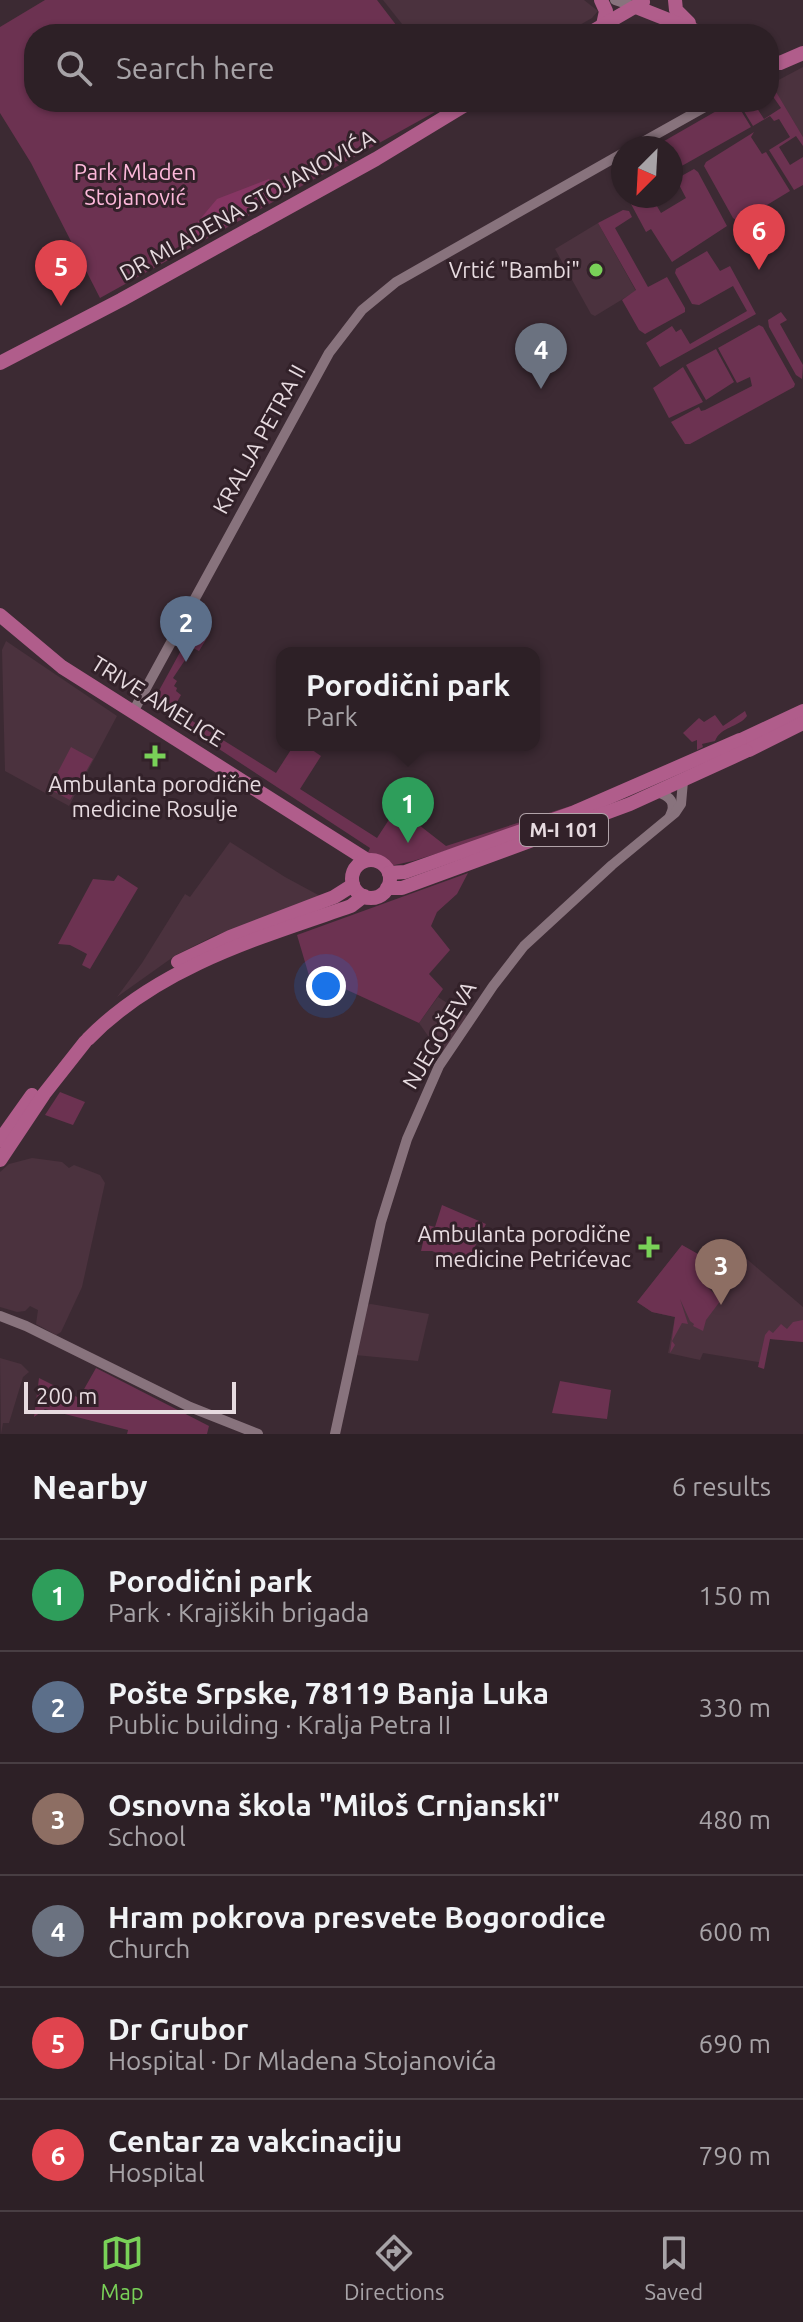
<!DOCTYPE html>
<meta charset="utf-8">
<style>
:root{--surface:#2d2026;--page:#392d32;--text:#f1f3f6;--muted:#a7a3a7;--line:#483e43;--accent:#79d158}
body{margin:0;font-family:Ubuntu,sans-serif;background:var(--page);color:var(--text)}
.compass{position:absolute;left:611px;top:136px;width:72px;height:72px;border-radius:50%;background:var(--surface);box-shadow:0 2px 6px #0004;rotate:204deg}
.scale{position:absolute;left:24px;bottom:20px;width:212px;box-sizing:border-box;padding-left:8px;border:4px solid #e7dbe0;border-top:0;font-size:22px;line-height:28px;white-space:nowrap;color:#e7dbe0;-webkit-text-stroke:6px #322129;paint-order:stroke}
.you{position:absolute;left:326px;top:986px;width:28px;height:28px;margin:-20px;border:6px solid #fff;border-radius:50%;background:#1a73e8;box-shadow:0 0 0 12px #1a73e833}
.badge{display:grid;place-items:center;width:52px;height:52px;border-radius:50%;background:var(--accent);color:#fff;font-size:26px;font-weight:700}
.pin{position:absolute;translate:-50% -66px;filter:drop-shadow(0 2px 4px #0008)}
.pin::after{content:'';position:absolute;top:42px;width:28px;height:24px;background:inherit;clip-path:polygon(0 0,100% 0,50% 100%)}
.popup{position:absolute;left:276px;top:647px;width:264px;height:104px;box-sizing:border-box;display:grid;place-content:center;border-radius:16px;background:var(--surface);filter:drop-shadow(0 2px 6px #0005);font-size:26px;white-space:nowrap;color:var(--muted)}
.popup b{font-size:30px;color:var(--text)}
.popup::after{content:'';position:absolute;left:50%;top:100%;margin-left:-16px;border:16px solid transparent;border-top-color:var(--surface)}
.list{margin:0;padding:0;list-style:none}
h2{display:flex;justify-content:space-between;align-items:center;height:104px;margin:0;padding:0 32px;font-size:34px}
h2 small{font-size:26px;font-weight:400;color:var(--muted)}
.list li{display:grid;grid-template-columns:52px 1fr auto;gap:24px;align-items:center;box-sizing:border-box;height:112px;padding:0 32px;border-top:2px solid var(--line)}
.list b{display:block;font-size:30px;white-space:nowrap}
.list p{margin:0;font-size:26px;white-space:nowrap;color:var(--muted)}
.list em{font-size:26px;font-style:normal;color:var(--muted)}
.icon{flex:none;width:44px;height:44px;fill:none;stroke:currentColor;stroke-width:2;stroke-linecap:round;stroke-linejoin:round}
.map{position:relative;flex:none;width:803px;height:1434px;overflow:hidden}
.search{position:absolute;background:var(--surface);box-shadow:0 2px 6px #0004;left:24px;right:24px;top:24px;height:88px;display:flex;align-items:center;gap:20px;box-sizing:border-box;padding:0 28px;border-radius:32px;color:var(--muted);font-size:30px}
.sheet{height:776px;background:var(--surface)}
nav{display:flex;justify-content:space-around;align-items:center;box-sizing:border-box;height:112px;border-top:2px solid var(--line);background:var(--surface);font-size:22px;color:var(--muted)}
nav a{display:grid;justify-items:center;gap:4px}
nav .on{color:var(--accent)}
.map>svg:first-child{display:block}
</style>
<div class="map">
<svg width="803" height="1434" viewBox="0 0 803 1434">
<rect width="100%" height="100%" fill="#3c2a33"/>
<g fill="#4b323e">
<polygon points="383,0 584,0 598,11 592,18 564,34 410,34"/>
<polygon points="803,67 803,137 771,84"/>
<polygon points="598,223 636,291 595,316 591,314 555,249"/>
<polygon points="6,641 117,716 69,806 5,771 2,650"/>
<polygon points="230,842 285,877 322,897 214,936 176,955 117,997 142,963 185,894 190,897"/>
<polygon points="438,997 467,1016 443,1052 440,1053 419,1023"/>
<polygon points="32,1158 62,1162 69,1168 74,1165 100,1175 105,1183 82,1287 61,1332 56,1335 36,1324 38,1310 30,1306 25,1311 17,1312 0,1307 0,1172 9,1164"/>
<polygon points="728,1243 803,1307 803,1342 770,1339 764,1363 703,1353 700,1360 668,1353 675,1317 652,1312 637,1302 682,1245 714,1264"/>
<polygon points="371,1304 429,1314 418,1361 355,1355 366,1305"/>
<polygon points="0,1358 21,1364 29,1372 23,1377 9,1423 3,1423 1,1434"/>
</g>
<g fill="#6c3251">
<polygon points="45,0 377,0 403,34 34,34 34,102 453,102 100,298 31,163 0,113 0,27"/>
<polygon points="772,85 803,137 803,146 796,136 779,147 790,165 803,157 803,185 794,190 769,150 790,137 779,119 774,121 770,116 753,126 742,108 744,102 753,102 764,119 781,108 769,91"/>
<polygon points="732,102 741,102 740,109 751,127 671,172 676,168 671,160 671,148 652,148"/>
<polygon points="754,132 751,137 762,154 766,152 790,191 739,222 733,218 704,166 706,162"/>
<polygon points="694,169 698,172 727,226 672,262 651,229 646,232 631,204 644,196 651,196 661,213 686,198 676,179"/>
<polygon points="623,210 629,211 632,217 615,228 648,287 667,277 685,308 685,312 645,334 639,330 622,300 636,290 598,223"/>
<polygon points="707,251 720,271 730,266 756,314 660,367 646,343 672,326 676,332 681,329 690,344 747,311 733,286 699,305 692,304 675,273 676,269"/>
<polygon points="781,312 787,320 780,324 803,365 802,379 796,375 769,327 768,320"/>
<polygon points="759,325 763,327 795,384 794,387 690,444 685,444 671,422 699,407 701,411 705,410 752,386 750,377 737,383 718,348"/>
<polygon points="716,349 734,382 706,400 686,365"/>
<polygon points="683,367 703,402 669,418 653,388"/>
<path d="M 196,623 L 210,633 L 199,651 L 193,648 L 173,678 L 177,681 L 174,686 L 177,688 L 176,691 L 181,695 L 173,709 L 276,773 L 294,745 L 305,745 L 321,756 L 300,789 L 377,838 L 390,818 L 402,826 L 410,818 L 446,846 L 586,801 L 702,751 C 676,770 643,781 613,793 C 547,818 480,840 413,861 L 390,866 L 379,857 L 367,855 L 370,848 L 158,709 L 156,696 Z"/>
<path d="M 745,711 L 747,716 C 738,728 721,726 715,741 L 702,744 L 703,747 L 697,750 L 697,740 L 692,742 L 683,733 L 699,718 L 704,722 L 715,715 L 723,726 Z"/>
<polygon points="71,747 93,759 70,800 49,789"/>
<polygon points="468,873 457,894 437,912 431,926 450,950 429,974 443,989 419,1023 345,989 310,979 297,935"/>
<polygon points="118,875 138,888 90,969 82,965 87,954 70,945 58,944 93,879 114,881"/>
<polygon points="60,1092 85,1102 73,1125 45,1115"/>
<polygon points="442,1205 486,1224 466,1265 432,1251 421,1251 427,1225 435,1227"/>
<polygon points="682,1245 714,1263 712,1267 719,1270 715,1275 696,1268 714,1276 706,1286 721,1300 706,1320 703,1331 693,1326 694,1324 690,1321 680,1299 688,1324 682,1323 672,1341 675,1345 670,1353 675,1317 652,1312 637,1302"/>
<polygon points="803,1320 803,1342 770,1339 764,1369 758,1367 765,1335 769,1330 773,1333 781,1324 787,1329 793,1322"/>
<polygon points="96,1368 209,1426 207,1434 127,1434 128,1430 45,1409 34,1417 39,1378 79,1398"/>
<polygon points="560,1381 611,1390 607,1419 552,1413"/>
</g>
<polygon fill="#863663" points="308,169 314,175 203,238 191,230 217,199 269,179 274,189"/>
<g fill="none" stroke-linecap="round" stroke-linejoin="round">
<g stroke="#88737d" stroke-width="10">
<polyline points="615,0 636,7"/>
<polyline points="632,148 714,102"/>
<polyline points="133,712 329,353 362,310 396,282 623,153"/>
<path d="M 657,792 C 670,796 677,803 670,816"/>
<polyline points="0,1316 26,1326 190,1407 258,1434"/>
<polyline points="335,1434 381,1222 407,1139 439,1066 493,986 524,946 612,865 675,813 681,804 683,781"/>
</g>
<g stroke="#b05d8b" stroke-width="14">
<polyline points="601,0 606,11 603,25"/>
<polyline points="675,0 676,10 689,23"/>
<polyline points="636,7 704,34"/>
<polyline points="588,34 643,2"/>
<polyline points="769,62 780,63 803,53"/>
<polyline points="0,363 121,300 376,159 470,102"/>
<polyline points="0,615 62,667 367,860"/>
<polyline points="743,739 803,711"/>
<polyline points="749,750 803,723"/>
<circle cx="371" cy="879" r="19"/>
<polyline points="389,873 405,872 575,812 740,740"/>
<polyline points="387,888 402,888 630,804 746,751"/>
<polyline points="178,962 230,937 334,897 353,885"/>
<path d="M 88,1039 C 158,967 258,938 351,906 L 364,896"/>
<polyline points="0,1140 32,1095"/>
<polyline points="0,1160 44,1094 85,1042"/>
</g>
</g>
<g fill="#79d158" stroke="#322129" stroke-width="3">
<circle cx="596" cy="270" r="8"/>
<path d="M151 744h8v8h8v8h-8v8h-8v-8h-8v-8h8z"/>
<path d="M645 1235h8v8h8v8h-8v8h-8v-8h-8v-8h8z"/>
</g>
<g text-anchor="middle" stroke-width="6" stroke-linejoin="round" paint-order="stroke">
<rect fill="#322129" stroke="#b1a3a9" stroke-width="2" x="520" y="814" width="88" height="32" rx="6"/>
<g font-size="20" font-weight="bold" fill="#e7dbe0">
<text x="564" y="837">M-I 101</text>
</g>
<g font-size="22" fill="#feb9db" stroke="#322129">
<text x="135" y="180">Park Mladen<tspan x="135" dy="25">Stojanović</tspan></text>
</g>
<g font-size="22" fill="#e7dbe0" stroke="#322129">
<text transform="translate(247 205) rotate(-29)" y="8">DR MLADENA STOJANOVIĆA</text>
<text transform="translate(259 439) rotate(-61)" y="8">KRALJA PETRA II</text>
<text transform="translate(158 701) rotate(32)" y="8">TRIVE AMELICE</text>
<text transform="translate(439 1035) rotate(-59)" y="8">NJEGOŠEVA</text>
</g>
<g font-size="22" fill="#e7dbe0" stroke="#322129" text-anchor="end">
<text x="580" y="278">Vrtić "Bambi"</text>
<text x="155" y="792" text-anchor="middle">Ambulanta porodične<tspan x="155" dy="25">medicine Rosulje</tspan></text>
<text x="631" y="1242">Ambulanta porodične<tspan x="631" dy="25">medicine Petrićevac</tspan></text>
</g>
</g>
</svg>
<svg class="compass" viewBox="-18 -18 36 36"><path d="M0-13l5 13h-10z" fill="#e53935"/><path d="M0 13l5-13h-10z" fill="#a7a3a7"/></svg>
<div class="scale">200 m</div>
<div class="you"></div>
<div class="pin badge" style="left:408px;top:843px;background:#2e9e5b">1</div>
<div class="popup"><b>Porodični park</b>Park</div>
<div class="pin badge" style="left:186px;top:662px;background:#5c6f8a">2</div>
<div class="pin badge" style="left:721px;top:1305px;background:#8d6e63">3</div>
<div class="pin badge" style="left:541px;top:389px;background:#6b7280">4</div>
<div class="pin badge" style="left:61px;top:306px;background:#e0444e">5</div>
<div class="pin badge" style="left:759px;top:270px;background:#e0444e">6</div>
<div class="search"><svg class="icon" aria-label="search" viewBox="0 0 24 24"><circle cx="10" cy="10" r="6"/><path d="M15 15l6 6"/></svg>Search here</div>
</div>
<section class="sheet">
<h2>Nearby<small>6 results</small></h2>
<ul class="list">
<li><span class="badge" style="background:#2e9e5b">1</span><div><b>Porodični park</b><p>Park · Krajiških brigada</p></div><em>150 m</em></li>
<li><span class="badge" style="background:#5c6f8a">2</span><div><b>Pošte Srpske, 78119 Banja Luka</b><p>Public building · Kralja Petra II</p></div><em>330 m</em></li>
<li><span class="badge" style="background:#8d6e63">3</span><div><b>Osnovna škola &quot;Miloš Crnjanski&quot;</b><p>School</p></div><em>480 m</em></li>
<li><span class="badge" style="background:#6b7280">4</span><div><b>Hram pokrova presvete Bogorodice</b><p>Church</p></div><em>600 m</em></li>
<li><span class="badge" style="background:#e0444e">5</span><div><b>Dr Grubor</b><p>Hospital · Dr Mladena Stojanovića</p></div><em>690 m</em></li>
<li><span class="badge" style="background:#e0444e">6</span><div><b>Centar za vakcinaciju</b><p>Hospital</p></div><em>790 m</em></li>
</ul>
</section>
<nav>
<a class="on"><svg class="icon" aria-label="map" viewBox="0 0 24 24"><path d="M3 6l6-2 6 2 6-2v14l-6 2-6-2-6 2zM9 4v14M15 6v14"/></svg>Map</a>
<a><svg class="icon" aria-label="directions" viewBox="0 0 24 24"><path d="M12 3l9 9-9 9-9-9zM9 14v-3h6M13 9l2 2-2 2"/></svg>Directions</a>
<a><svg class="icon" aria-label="saved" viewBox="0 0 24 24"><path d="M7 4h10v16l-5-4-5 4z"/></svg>Saved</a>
</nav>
